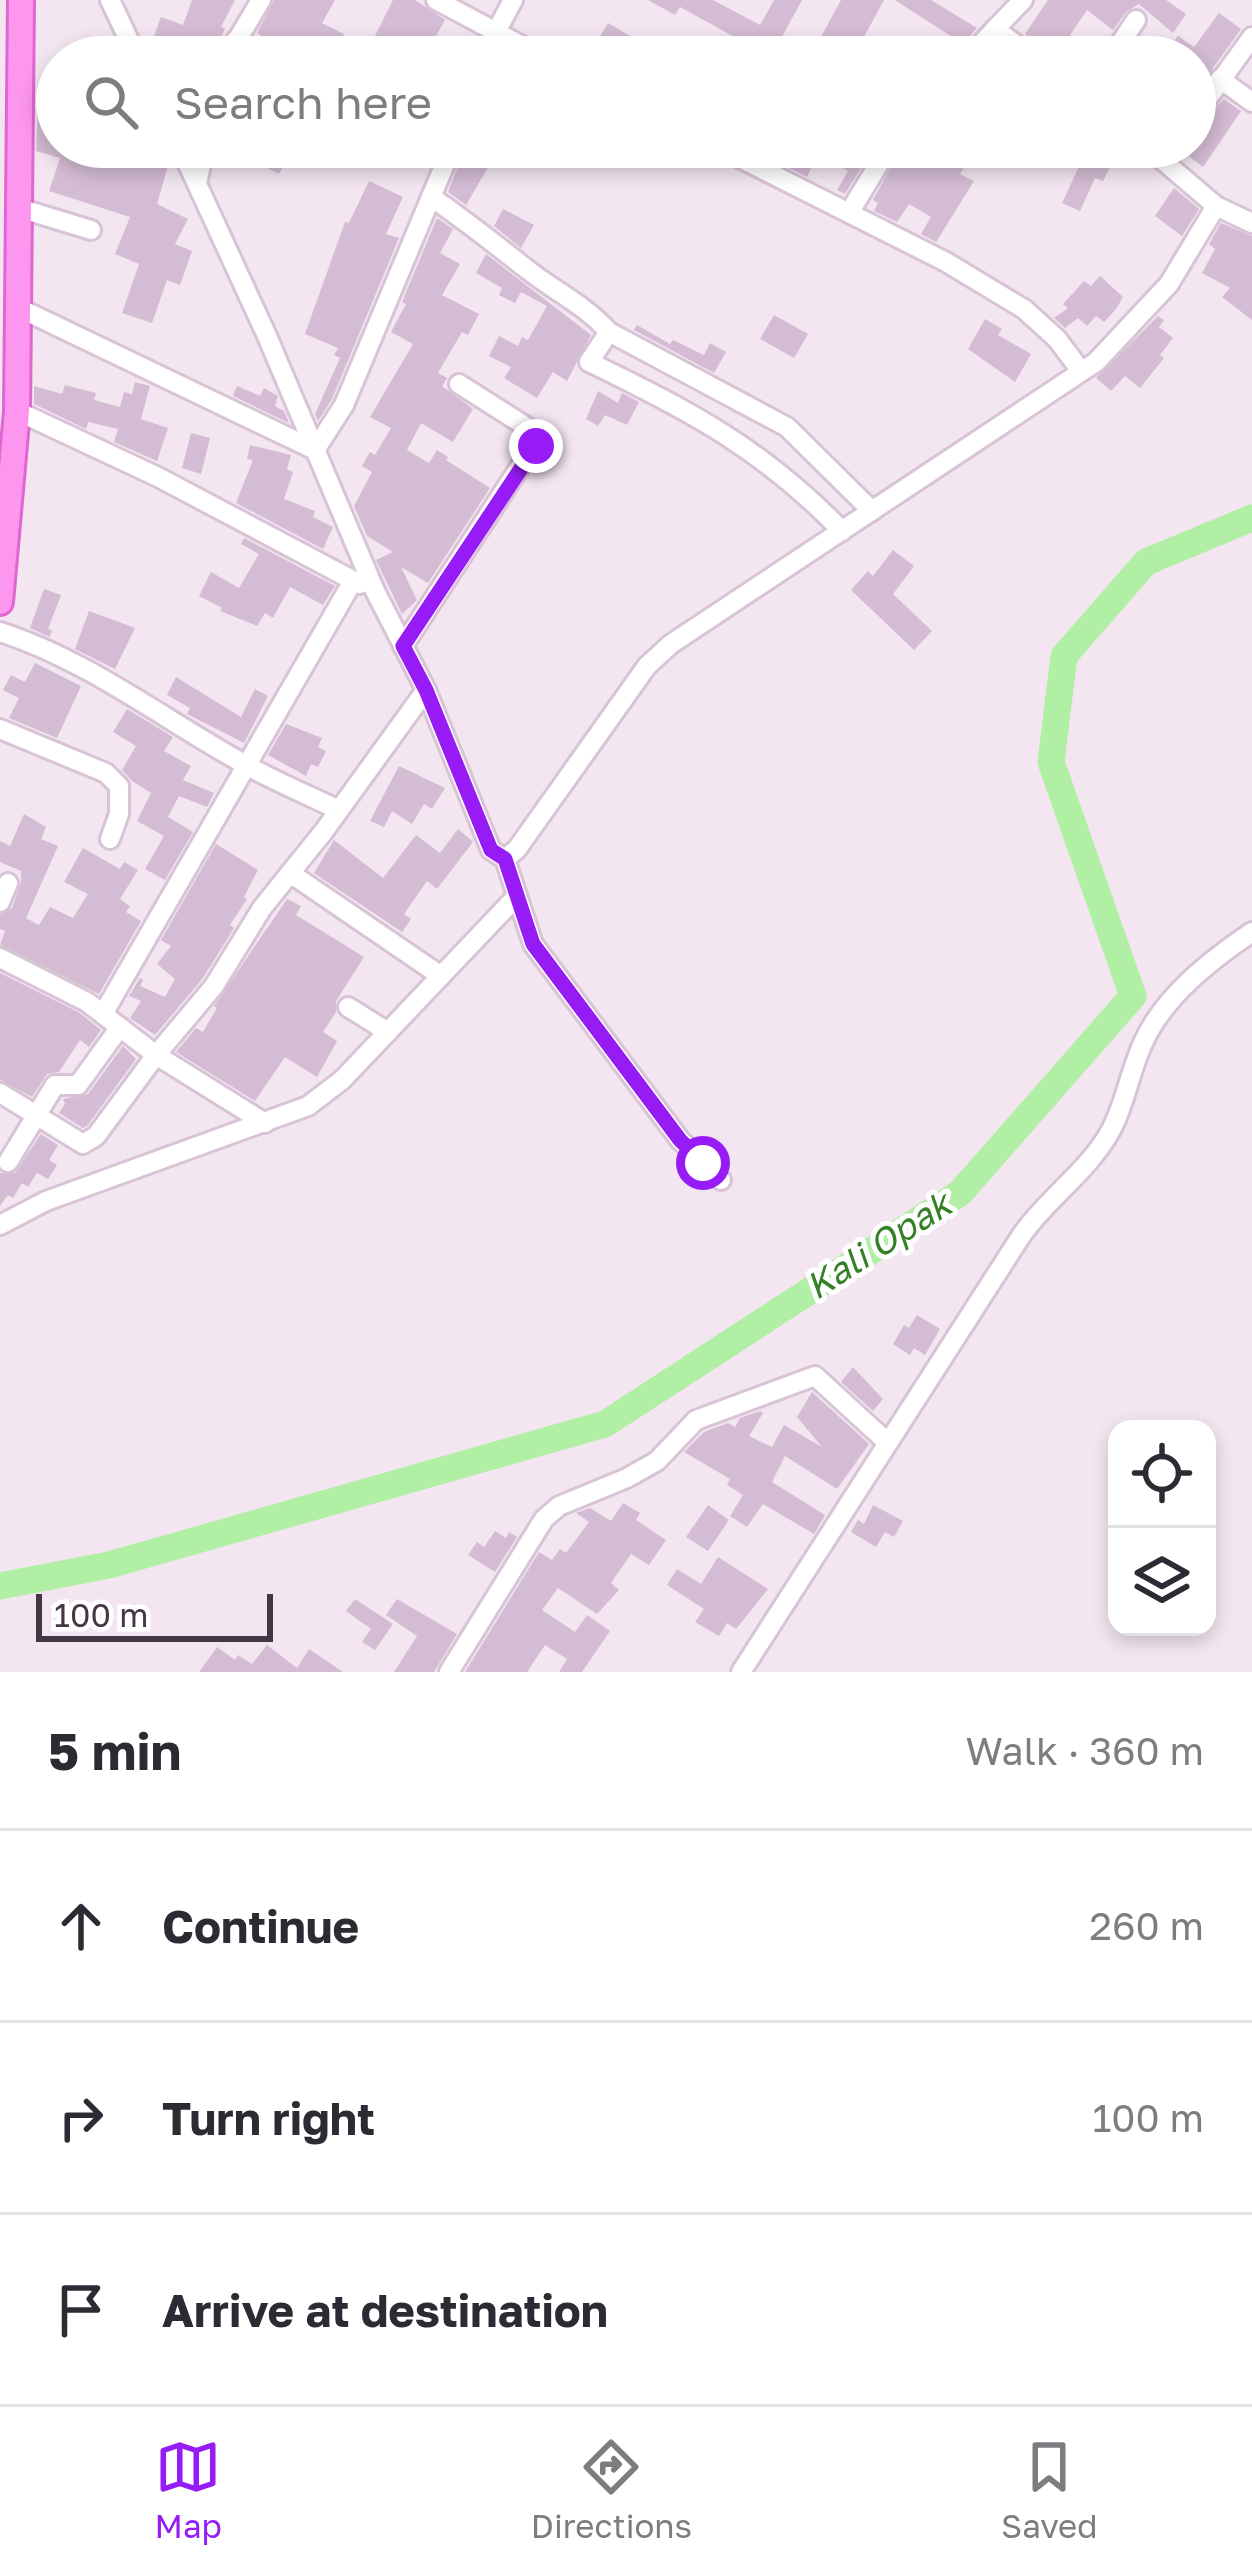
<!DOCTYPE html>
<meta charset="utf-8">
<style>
:root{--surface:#fff;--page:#f7f7f7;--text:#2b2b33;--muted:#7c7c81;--line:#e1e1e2;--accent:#971bf5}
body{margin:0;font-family:"Golos Text",sans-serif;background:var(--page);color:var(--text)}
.controls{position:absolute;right:36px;bottom:36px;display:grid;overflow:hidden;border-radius:24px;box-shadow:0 6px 18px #0003}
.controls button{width:108px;height:108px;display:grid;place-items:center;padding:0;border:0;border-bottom:3px solid var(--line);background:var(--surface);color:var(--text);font:60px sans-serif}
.scale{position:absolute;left:36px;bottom:30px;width:237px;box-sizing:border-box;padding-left:12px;border:6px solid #453645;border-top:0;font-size:33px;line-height:42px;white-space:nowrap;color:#453645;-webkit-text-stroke:9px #fff;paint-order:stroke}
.stop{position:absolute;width:36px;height:36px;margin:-27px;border:9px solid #971bf5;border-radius:50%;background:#fff}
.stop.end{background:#971bf5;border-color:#fff;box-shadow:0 3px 12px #0008}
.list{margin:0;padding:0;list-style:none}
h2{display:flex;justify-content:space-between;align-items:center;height:156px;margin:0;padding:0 48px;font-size:51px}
h2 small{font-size:39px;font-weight:400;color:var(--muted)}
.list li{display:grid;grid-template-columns:78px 1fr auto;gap:36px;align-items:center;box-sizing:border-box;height:192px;padding:0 48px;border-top:3px solid var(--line)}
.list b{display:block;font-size:45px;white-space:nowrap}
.list em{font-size:39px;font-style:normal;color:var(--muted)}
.icon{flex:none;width:66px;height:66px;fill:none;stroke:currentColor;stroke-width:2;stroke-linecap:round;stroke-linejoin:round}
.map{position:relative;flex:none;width:1252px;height:1672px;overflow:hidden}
.search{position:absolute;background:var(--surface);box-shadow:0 6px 18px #0003;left:36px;right:36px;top:36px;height:132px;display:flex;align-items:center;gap:30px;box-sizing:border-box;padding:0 42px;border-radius:66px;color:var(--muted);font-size:45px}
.sheet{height:732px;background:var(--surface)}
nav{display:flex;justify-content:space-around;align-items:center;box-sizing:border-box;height:168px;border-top:3px solid var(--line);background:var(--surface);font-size:33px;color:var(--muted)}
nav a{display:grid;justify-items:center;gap:6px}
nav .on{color:var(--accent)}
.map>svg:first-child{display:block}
</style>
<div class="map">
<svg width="1252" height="1672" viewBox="0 0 1252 1672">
<rect width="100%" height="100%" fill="#f3e6f1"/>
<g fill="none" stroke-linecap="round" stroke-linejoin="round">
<polyline stroke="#b0efa4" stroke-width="27" points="0,1586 109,1565 605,1424 960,1193 1133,996 1051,762 1064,656 1146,562 1252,518"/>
</g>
<g fill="#d4bcd4">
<polygon points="192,0 235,0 221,27 225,28 214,57 150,57 149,50 161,17 183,25"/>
<polygon points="274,0 335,0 322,23 344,34 338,45 358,57 281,57 279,49 257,33"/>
<polygon points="393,0 415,0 445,20 432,43 427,40 417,57 390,57 370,46"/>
<polygon points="648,0 713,0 760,25 774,0 802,0 771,57 680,7 675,15"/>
<polygon points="841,0 884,0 853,57 810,57"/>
<polygon points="895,0 931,0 977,28 963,44"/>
<polygon points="1048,0 1166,0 1186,14 1173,33 1139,4 1126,12 1113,30 1087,10 1070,35 1083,45 1080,49 1090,57 1046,57 1042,47 1025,34"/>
<polygon points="1219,13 1241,29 1195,93 1195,57 1162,57 1178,36 1194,47"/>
<polygon points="608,23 632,37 620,57 588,57"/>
<polygon points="1224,99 1241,111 1203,167 1177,147 1195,147 1195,132"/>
<polygon points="38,109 57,113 57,147 102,147 100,153 130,164 134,147 165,147 160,164 168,166 157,204 188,219 175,244 192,251 180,285 167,280 152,323 122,313 139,264 115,254 130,217 49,191 60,158 36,151"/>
<polygon points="225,147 293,147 279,174"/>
<polygon points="465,147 500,147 466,205 448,192"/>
<polygon points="796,147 836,147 864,163 845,194 837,190 848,171 818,154 807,177 787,167"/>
<polygon points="902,147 976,147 960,174 974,181 936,242 921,234 931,217 909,204 897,222 874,211 878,203 873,200"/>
<polygon points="1088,147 1123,147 1116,168 1111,165 1103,181 1095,178 1080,211 1062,203"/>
<polygon points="369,181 403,197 386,234 399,238 332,399 318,421 315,414 340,358 334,355 338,348 305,334 345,222 349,223"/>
<polygon points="1174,188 1199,209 1182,236 1155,216"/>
<polygon points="503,209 534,225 521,248 494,226"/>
<polygon points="437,218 453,229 440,253 460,264 442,295 479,314 468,335 462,332 438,373 447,378 442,386 473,409 453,442 421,423 407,450 429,463 437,450 448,457 446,460 490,488 428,583 401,567 417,600 402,614 376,560 393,552 367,536 354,506 372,472 362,466 370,452 375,455 391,428 370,417 413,344 391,332 406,304 402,302"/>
<polygon points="1221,223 1252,236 1252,320 1222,297 1230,288 1202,273 1215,249 1209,244"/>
<polygon points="486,254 591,335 567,381 553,372 537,398 504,378 511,367 489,356 499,336 518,346 522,337 528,340 547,306 521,292 515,303 499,295 502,288 476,273"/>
<polygon points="1100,276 1123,297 1116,309 1104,322 1096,316 1087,326 1078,318 1065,328 1054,318 1068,308 1063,304 1084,281 1091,286"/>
<polygon points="774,315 808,334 794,358 760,339"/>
<polygon points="1158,316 1164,320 1159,327 1173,338 1160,355 1164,358 1140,388 1125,376 1111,391 1096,378"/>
<polygon points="985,319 1002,329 998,335 1031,354 1015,382 968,349"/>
<polygon points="637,325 670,344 673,340 704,355 710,343 726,352 714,373 634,330"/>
<polygon points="135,382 150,386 141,419 168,428 157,461 114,442 118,429 88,422 86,429 34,404 34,386 62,394 65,385 96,393 94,400 120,407 124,392 132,394"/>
<polygon points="237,386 260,396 264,388 278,396 275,406 284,411 289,423 233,396"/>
<polygon points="598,391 618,403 622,393 639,402 627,425 605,415 598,426 586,419"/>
<polygon points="191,433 210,438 201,474 182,468"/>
<polygon points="250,445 291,455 287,469 293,472 284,499 315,511 313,517 333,527 323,549 236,503 253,460 247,459"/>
<polygon points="244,538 335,586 323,605 290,587 273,618 265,613 257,626 220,611 222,608 199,596 211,572 239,588 259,554 241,544"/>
<polygon points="893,550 914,566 893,594 932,631 914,650 851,590 868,571 873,576"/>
<polygon points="44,589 61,595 48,629 52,630 50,637 30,628"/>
<polygon points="89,611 135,628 115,669 75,649"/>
<polygon points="35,663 81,686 57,738 9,718 19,698 3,690 11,675 25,682"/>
<polygon points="176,677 241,717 255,689 268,696 244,743 187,714 190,708 167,695"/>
<polygon points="127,709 173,737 164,751 191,766 183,780 214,793 207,807 179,796 168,817 193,832 165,880 145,869 164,836 137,821 151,793 132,781 122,770 136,746 113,732"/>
<polygon points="286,724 322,738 318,747 326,751 318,767 311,764 306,776 268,755"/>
<polygon points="399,766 445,788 432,809 424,804 412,824 392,811 384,827 370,821"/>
<polygon points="24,814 46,827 41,839 58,846 26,918 39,925 50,907 73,918 88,894 64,882 83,848 120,869 124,862 138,870 120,899 130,906 126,912 141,921 99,994 0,945 5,931 0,929 0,915 12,908 21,882 21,871 0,862 0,841 10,846"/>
<polygon points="458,829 473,842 437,889 427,881 404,914 411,919 402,932 314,873 334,840 383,878 416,835 440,853"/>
<polygon points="216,844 258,870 244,897 247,899 230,925 234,928 203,978 155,1035 130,1018 141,1001 129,996 140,978 143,980 140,986 165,997 175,979 157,964 171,946 161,940"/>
<polygon points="287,899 301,906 296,915 364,957 336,1001 336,1012 323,1032 337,1041 317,1077 285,1057 255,1101 176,1052 196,1028 203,1032 217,1008 214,1006"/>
<polygon points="0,973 80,1013 101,1030 89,1047 80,1040 59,1072 47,1074 32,1097 0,1080"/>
<polygon points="123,1046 136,1059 87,1126 83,1128 59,1113 65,1104 63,1099 88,1094"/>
<polygon points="41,1134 58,1145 49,1160 57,1165 48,1179 37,1173 28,1187 22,1183 13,1198 8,1195 0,1206 0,1173 15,1173"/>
<polygon points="917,1315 940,1329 925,1355 914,1348 910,1355 893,1344 904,1325 909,1328"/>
<polygon points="853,1367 883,1399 873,1411 841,1382"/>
<polygon points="812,1392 869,1444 837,1489 785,1456 772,1482 825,1515 814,1534 763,1504 747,1527 730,1516 743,1495 727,1485 730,1479 684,1452 704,1432 728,1423 735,1427 740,1418 760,1411 763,1413 749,1436 772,1447 784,1425 822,1447 797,1417"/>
<polygon points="623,1503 640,1513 636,1520 666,1540 649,1565 631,1554 611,1583 619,1590 597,1614 558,1588 542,1610 575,1632 587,1615 610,1631 582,1672 559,1672 567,1659 545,1645 527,1672 465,1672 539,1552 552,1560 560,1549 566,1553 589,1522 576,1513 590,1508 611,1521"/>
<polygon points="708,1505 729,1520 708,1551 686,1537"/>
<polygon points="873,1505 903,1521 894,1537 885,1532 876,1547 851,1532 858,1520 864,1524"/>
<polygon points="495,1531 506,1538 509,1532 517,1537 495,1572 468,1555 477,1542 484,1547"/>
<polygon points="718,1557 768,1589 736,1629 727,1623 719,1636 695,1622 704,1609 667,1585 677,1569 701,1584"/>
<polygon points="355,1599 393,1624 375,1650 362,1642 371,1629 346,1611"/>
<polygon points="397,1599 457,1634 434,1672 394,1672 417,1636 386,1615"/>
<polygon points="267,1645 297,1668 309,1649 343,1672 199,1672 217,1647 235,1660 238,1655 252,1664"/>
</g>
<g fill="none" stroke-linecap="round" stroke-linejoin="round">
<g stroke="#d9c3d7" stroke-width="24">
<g id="minor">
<polyline points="110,0 137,57"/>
<polyline points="436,0 543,57"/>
<polyline points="1023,0 995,29 1033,57"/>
<polyline points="496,32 513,0"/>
<polyline points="236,40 268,57"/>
<polyline points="227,57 261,0"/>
<polyline points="490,57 500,34"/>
<polyline points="969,57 995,29"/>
<polyline points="1111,57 1136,20"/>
<polyline points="1220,79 1252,102"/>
<polyline points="1195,116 1252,37"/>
<polyline points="180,147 267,336 375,591 426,690 491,850 505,859 517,849 647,666 671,644 1096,362 1169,284 1216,206 1252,223"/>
<polyline points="718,147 946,262 1024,309 1057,339 1081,371"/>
<polyline points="1147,147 1216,206"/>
<polyline points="197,183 205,147"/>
<path d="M 431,197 C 465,220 496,245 528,270 C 556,292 585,305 609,332 L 787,427 L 872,511"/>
<polyline points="19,208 91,230"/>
<polyline points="849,213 889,147"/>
<polyline points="19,308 315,450 344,405 452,147"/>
<path d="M 609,332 L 589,362 C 690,411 763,449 842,531"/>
<polyline points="17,411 158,477 360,584"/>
<path d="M 0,632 C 88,660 166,721 246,765 C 276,782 308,795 339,810"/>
<polyline points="403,646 537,441 533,431 459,384"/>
<polyline points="0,729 106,773 119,786 119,814 110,839"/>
<polyline points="505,859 533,944 680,1140 721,1180"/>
<polyline points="290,873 441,976"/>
<polyline points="0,902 8,883"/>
<polyline points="0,958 87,1002 156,1055 214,986 262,908 324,831 426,690"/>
<polyline points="348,1007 388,1032"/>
<polyline points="103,1014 353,581"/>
<polyline points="0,1093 83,1144 96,1136 156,1055 265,1123"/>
<polyline points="8,1162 55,1085 78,1085 120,1027"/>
<polyline points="0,1225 46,1201 308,1106 342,1080 517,896"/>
<polyline points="449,1672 544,1519 559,1506 627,1478 657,1461 696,1420 815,1376 888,1443"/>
<path d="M 741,1672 L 1021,1236 C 1047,1198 1088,1172 1111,1130 C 1125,1104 1130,1071 1143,1043 C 1164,996 1211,960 1252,932"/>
</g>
</g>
<g stroke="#e166d2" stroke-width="30">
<polyline id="major" points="0,602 17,411 21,0"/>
</g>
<use href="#minor" stroke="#fff" stroke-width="18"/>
<use href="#major" stroke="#fc96ee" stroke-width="24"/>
</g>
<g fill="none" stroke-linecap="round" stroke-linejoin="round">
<polyline stroke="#971bf5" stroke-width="15" points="536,446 403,646 426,690 491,850 505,859 533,944 680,1140 703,1163"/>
</g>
<g text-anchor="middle" stroke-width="10" stroke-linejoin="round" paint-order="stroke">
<g font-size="36" font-style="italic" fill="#358027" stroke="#fff">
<text transform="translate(878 1245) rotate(-33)" y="13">Kali Opak</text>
</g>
</g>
</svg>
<div class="controls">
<button><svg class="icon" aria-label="locate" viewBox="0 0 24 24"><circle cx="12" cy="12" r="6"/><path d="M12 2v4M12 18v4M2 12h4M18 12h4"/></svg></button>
<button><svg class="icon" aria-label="layers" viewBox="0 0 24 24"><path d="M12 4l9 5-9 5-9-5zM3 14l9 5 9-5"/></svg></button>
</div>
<div class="scale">100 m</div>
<div class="stop" style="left:703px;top:1163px"></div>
<div class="stop end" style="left:536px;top:446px"></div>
<div class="search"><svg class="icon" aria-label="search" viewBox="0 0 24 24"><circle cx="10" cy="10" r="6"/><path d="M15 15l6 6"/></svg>Search here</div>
</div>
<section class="sheet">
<h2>5 min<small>Walk · 360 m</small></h2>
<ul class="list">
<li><svg class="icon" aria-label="ahead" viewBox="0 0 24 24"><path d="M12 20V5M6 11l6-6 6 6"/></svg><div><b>Continue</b></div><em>260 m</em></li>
<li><svg class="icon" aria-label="right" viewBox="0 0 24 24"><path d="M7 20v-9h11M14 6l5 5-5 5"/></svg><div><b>Turn right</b></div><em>100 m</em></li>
<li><svg class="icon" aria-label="arrive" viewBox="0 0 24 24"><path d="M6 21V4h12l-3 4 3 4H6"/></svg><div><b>Arrive at destination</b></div></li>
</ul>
</section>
<nav>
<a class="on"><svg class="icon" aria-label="map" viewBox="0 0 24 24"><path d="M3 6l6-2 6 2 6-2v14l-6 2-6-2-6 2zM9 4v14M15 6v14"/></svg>Map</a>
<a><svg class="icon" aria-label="directions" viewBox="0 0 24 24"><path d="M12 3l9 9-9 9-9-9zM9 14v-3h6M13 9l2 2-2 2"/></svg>Directions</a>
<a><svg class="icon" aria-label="saved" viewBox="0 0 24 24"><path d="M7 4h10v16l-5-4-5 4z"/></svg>Saved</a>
</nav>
